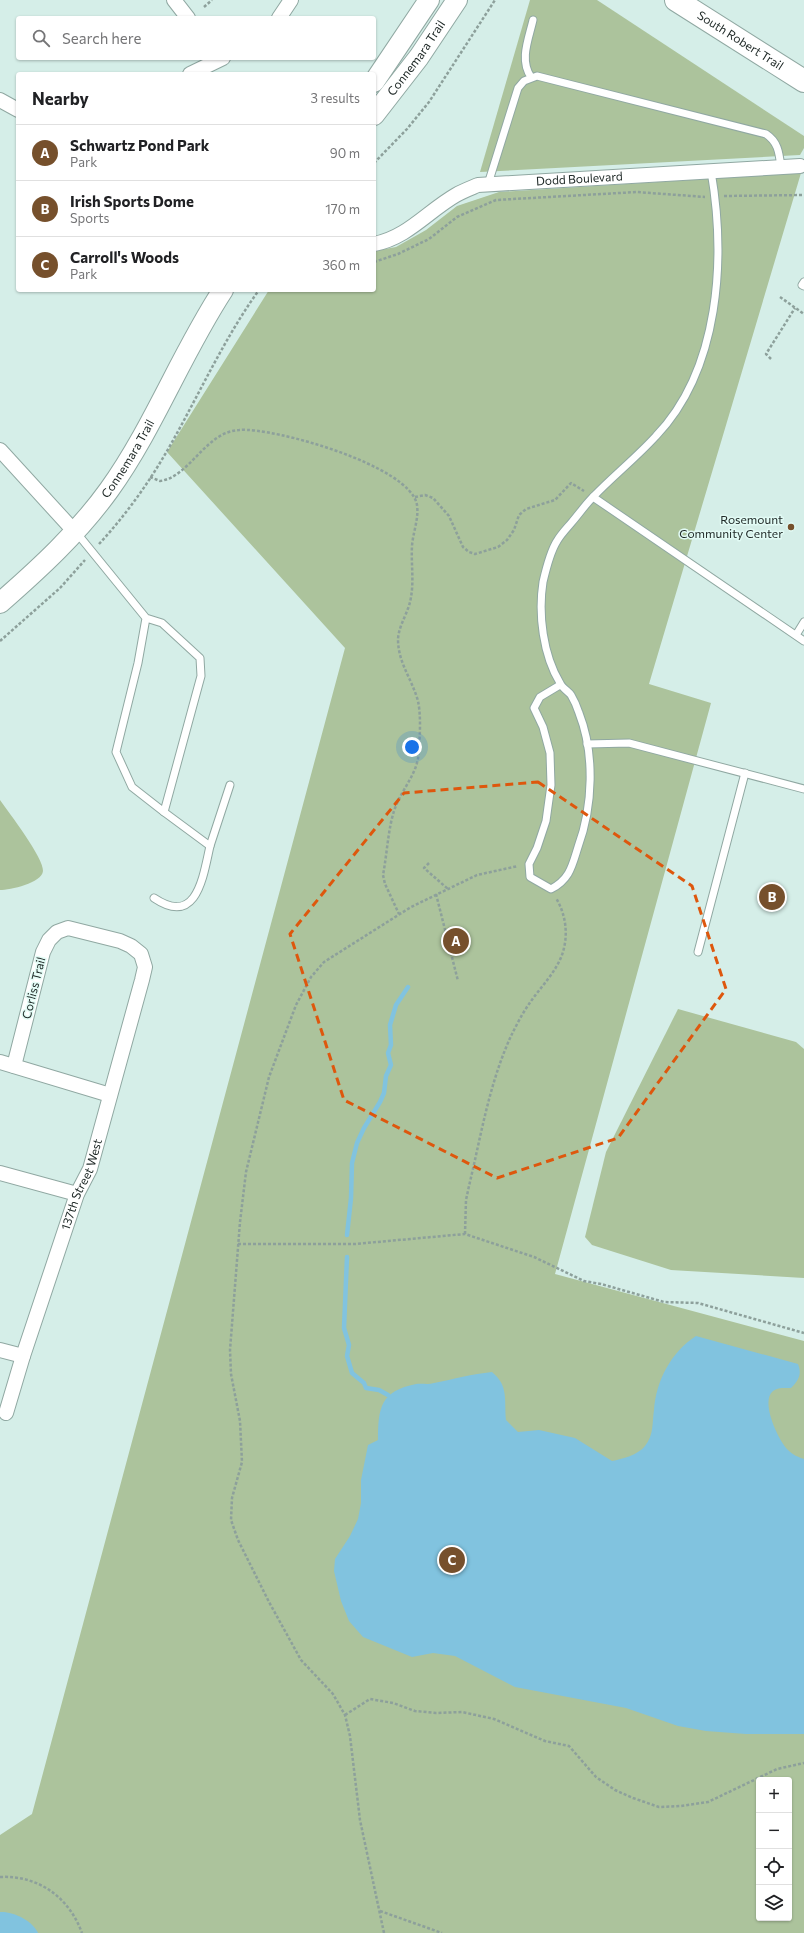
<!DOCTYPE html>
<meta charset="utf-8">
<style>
:root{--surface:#fff;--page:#f6f6f6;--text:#202124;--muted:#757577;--line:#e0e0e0;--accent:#76502c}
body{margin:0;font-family:Commissioner,sans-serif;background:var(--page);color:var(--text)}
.controls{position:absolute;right:12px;bottom:12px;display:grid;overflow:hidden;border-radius:4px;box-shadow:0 1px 3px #0004}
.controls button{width:36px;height:36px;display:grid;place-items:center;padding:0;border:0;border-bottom:1px solid var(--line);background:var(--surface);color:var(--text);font:20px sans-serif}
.you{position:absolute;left:412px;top:747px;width:14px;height:14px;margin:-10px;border:3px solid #fff;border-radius:50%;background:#1a73e8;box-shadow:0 0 0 6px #1a73e833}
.badge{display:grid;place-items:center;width:26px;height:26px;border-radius:50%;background:var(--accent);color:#fff;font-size:13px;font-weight:700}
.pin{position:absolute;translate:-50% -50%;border:2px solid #fff;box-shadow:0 1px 4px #0006}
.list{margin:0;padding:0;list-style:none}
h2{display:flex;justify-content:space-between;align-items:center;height:52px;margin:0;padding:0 16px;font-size:17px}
h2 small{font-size:13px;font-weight:400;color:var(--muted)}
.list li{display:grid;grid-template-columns:26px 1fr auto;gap:12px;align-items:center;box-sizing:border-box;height:56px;padding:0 16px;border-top:1px solid var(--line)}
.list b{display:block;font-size:15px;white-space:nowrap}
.list p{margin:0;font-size:13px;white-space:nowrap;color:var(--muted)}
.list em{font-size:13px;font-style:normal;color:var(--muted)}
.icon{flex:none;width:22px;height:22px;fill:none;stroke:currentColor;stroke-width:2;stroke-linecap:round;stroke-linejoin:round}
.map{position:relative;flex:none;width:804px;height:1933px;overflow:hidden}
.search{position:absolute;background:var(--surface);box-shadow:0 1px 3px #0004;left:16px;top:16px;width:360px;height:44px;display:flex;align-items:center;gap:10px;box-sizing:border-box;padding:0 14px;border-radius:4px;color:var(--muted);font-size:15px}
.panel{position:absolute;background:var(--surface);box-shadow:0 1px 3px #0004;left:16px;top:72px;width:360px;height:220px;border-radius:4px}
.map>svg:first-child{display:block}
</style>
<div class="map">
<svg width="804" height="1933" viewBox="0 0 804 1933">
<rect width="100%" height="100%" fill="#d5eee8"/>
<g fill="#acc39c" fill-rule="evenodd">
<polygon points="530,0 597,0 804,136 804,148 800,155 480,172"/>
<path d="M 801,173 L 649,684 L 711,703 L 555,1274 L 804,1341 L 804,1933 L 0,1933 L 0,1835 L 32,1814 L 345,648 L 167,452 L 269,290 L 374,290 L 374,251 L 396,247 L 426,230 L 457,206 L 499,192 ZM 759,1780 L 789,1780 L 789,1918 L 759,1918 Z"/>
<path d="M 0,800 C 9,813 44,858 43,871 C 42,883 10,890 0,890 Z"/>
<polygon points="678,1009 796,1042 804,1049 804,1278 671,1270 592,1245 585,1237 606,1152"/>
</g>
<g fill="#81c3df">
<path d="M 696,1336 L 798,1364 C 802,1374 799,1380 791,1388 C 785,1388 778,1387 773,1391 C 760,1401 778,1440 788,1450 C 793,1455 798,1457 804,1459 L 804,1734 L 746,1734 L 706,1731 L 678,1726 L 626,1708 L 515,1687 L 455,1656 L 433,1653 L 412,1657 L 363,1637 L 349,1621 L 341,1601 L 334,1571 L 335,1559 L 350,1536 L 358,1519 L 361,1503 L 361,1480 L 368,1445 L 378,1440 C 378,1407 381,1391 416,1384 C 422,1383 428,1385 434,1383 C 454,1379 472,1374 492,1372 C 509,1386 504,1400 506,1420 L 518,1432 L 539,1430 L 575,1438 L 612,1461 C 622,1459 638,1455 645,1446 C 654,1435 652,1423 654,1410 C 656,1381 671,1352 696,1336 Z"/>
<path d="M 0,1912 C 13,1911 33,1921 38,1933 L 0,1933 Z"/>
</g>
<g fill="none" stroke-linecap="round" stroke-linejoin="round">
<g stroke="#81c3df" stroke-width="4.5">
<polyline points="347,1235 351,1198 352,1163 357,1143 364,1128 380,1102 384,1093 386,1076 391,1065 388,1053 391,1045 390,1025 396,1005 408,987"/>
<polyline points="347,1257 344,1328 349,1345 347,1356 352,1373 364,1383 366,1388 379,1390 388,1395"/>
</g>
<g stroke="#90a8a2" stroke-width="9">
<g id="lane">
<path d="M 531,77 C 519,60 529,38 533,20"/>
<path d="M 488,184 L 518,88 L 524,81 L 537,76 L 766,134 C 778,142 779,152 781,167"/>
<polyline points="804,282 802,285 804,286"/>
<polyline points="593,497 804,641"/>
<polyline points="76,532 146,618 162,623 200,658 201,676 164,812 132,787 116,752 138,663 146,618"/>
<polyline points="796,635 804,622"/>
<path d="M 560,685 L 540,697 L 534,708 L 543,727 L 550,753 L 551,785 L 546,821 L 537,848 L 529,864 L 530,877 L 551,889 C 570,879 572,866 578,847 C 593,806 595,754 579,713 C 577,707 574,700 571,695 C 568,691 562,688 560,683 C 543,655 538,614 543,582 C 546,569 550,552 557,541 C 561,534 567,528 572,522 C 579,514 585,505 593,497 C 613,476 636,458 656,436 C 720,369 726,258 711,171"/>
<polyline points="587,744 629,743 804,789"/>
<polyline points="210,846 230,785"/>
<path d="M 154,898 C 197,927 203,877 210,846 L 164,812"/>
<polyline points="698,952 745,773"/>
</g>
</g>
<g stroke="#90a8a2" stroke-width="16">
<g id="street">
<polyline points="174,0 188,18"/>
<polyline points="279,18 291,0"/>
<polyline points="190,74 223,58"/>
<polyline points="0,100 18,110"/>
<path id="s1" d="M 374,244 C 407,238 428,211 456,195 C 463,191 471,188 478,185 L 800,166"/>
<polyline points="0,450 75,532"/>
<polyline points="0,1062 110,1095"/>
<polyline points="0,1173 77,1194"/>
<polyline points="0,1350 23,1356"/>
<path id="s2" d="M 6,1413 L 23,1356 L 77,1194 L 90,1169 L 142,980 L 145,967 L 141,954 L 131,946 L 120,941 L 68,928 L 57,932 L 49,940 L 43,952 L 14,1066"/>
</g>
</g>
<g stroke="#90a8a2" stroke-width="22">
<g id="secondary">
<polyline points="374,82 429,0"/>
<path id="s3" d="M 374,115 L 419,57 L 457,0"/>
<path id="s4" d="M 0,603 C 40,568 78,533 109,490 C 154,427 181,354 223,290"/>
</g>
</g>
<g stroke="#90a8a2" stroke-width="24">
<g id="primary">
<path id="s5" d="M 676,0 L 804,81"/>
</g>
</g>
<g stroke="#8da09b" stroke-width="2.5" stroke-dasharray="3 2" stroke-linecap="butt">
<polyline points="204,7 212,0"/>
<polyline points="374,163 407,129 429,102 495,0"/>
<polyline points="724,196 804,195"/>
<polyline points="374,262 398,254 429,239 457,217 496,200 637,192 705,197"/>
<polyline points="780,297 804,314"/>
<polyline points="771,359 766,354 795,308"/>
<path d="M 150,477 L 160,481 C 190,477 205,432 239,430 C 274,427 411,466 417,505 C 419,519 413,532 412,546 C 411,563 414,581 411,597 C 409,612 399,624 398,639 C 398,663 412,679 418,701 C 421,715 420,734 419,748 C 419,774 402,787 394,811 C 388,830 387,854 383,875 L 385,884 L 399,914"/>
<polyline points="415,497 425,495 433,498 449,516 463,547 469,552 475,554 498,547 507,540 514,530 519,515 526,509 555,500 571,483 584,491"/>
<path d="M 99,544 C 125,516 148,484 167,451 C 198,397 223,340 259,290"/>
<polyline points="0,641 60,588 85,560"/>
<polyline points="429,863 424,868 448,889"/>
<polyline points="436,894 458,981"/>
<path d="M 465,1234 L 466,1200 L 469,1186 C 481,1136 489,1084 511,1036 C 516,1026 522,1014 529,1004 C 541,986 559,970 564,948 C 568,931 565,913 556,898"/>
<polyline points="238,1244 355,1244 465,1234 534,1257 584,1281 601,1284 664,1302 698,1303 804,1333"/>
<polyline points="345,1715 370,1699 393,1703 415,1711 436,1713 462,1712 494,1719 545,1741 569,1746 596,1777 615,1790 633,1798 659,1807 681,1806 708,1802 777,1769 804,1763"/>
<path d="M 0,1877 C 38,1875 69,1897 82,1933"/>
<polyline points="380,1911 442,1933"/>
<polyline points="384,1933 360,1820 350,1736 345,1715 333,1694 301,1660 269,1602 238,1540 231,1520 232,1498 242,1462 240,1421 231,1374 230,1350 240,1222 246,1172 269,1077 296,1005 311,977 324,962 411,907 477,875 518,866"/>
</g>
<use href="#lane" stroke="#fff" stroke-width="7"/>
<use href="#street" stroke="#fff" stroke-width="14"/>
<use href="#secondary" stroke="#fff" stroke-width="20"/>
<use href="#primary" stroke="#fff" stroke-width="22"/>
</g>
<path fill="none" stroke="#de570d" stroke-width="3" stroke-dasharray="8 5" stroke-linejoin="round" d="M 538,782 L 692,886 L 726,989 L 618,1138 L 497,1178 L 344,1100 L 290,934 L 404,793 Z"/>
<circle fill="#76502c" stroke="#e2fbf5" stroke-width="1.5" cx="791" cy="527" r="4"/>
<g text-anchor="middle" stroke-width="3" stroke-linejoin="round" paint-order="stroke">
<g font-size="12" fill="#212b29" stroke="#e2fbf5">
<text dy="4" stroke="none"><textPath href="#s5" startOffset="76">South Robert Trail</textPath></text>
<text dy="4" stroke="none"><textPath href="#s3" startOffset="71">Connemara Trail</textPath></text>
<text dy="4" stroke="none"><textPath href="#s1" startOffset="222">Dodd Boulevard</textPath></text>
<text dy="4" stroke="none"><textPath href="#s4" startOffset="194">Connemara Trail</textPath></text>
<text transform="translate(34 988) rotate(-76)" y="4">Corliss Trail</text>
<text dy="4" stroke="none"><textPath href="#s2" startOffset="241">137th Street West</textPath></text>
</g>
<g font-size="12" fill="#212b29" stroke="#e2fbf5" text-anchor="end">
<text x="783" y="524">Rosemount<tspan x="783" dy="14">Community Center</tspan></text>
</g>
</g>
</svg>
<div class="controls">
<button>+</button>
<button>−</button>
<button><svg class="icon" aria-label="locate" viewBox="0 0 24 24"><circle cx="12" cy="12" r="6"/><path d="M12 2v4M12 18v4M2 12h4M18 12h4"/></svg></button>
<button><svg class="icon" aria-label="layers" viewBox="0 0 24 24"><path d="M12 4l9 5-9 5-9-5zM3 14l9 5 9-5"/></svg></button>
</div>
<div class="you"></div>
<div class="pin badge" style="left:456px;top:941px">A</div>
<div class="pin badge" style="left:772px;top:897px">B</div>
<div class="pin badge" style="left:452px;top:1560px">C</div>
<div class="search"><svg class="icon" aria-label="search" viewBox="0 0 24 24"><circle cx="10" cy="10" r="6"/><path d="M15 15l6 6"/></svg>Search here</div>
<section class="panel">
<h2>Nearby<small>3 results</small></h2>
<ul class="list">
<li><span class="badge">A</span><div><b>Schwartz Pond Park</b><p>Park</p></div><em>90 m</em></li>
<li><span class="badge">B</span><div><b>Irish Sports Dome</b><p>Sports</p></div><em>170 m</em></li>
<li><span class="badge">C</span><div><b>Carroll's Woods</b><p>Park</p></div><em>360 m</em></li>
</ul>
</section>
</div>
